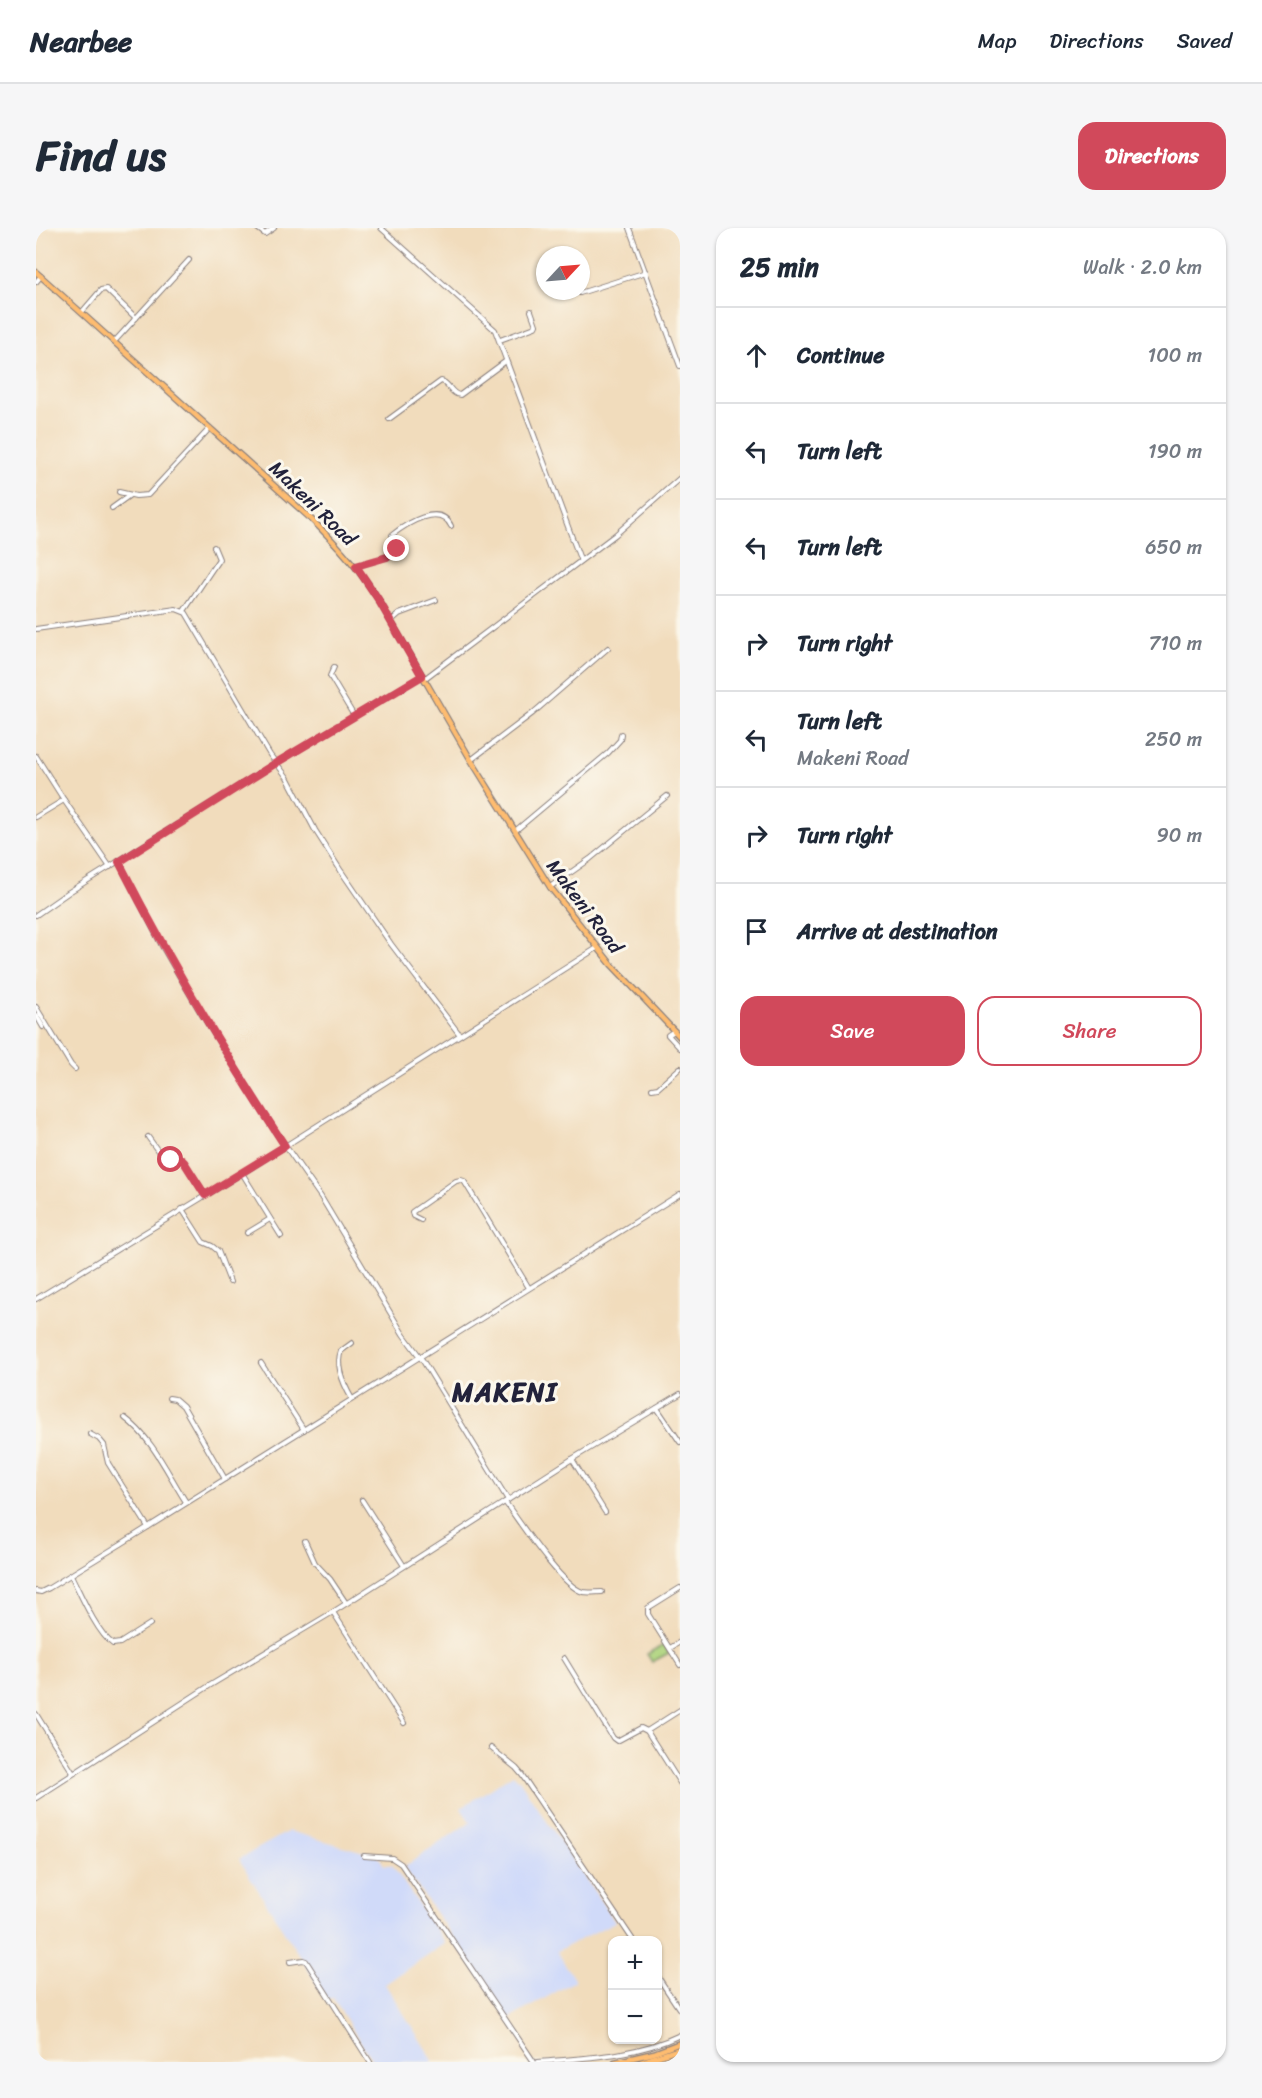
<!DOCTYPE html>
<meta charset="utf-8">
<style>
:root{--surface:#fff;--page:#f6f6f7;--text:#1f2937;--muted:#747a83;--line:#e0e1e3;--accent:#d1495b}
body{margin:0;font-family:Sriracha,sans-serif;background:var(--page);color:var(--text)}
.controls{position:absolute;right:18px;bottom:18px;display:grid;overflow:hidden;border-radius:12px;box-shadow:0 2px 4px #0004}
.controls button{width:54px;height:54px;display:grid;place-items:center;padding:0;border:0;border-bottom:2px solid var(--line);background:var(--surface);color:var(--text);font:30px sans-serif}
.compass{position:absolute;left:500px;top:18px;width:54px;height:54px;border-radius:50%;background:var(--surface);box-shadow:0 2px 4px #0004;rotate:64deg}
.stop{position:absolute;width:18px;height:18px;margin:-14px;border:4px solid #d1495b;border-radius:50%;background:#fff}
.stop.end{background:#d1495b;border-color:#fff;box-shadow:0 2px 6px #0008}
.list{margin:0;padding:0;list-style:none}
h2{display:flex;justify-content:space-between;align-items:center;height:78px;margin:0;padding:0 24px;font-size:26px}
h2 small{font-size:20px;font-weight:400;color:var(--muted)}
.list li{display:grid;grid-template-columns:39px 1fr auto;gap:18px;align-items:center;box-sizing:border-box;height:96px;padding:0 24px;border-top:2px solid var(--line)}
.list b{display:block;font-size:22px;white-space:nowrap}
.list p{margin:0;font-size:20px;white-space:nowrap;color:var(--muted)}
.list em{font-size:20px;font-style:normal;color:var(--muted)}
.actions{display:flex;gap:12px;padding:18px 24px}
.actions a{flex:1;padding:14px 0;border:2px solid var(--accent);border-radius:18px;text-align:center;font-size:21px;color:var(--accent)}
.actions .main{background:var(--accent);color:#fff}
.icon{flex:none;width:33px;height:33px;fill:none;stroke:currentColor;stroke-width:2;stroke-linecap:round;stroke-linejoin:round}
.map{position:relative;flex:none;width:644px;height:1834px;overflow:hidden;border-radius:18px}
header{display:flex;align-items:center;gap:36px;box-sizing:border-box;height:84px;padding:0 30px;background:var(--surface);border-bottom:2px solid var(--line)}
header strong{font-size:28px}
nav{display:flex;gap:33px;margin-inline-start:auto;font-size:21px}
.intro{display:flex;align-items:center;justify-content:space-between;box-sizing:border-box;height:144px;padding:0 36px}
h1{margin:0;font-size:42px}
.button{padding:15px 27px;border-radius:18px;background:var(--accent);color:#fff;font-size:21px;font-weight:700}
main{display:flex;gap:36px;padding:0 36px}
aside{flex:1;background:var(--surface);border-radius:18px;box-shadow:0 2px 4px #0004}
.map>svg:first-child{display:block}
</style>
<header>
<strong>Nearbee</strong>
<nav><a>Map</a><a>Directions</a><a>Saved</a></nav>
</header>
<div class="intro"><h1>Find us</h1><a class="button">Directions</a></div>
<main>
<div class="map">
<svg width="644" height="1834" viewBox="0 0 644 1834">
<rect width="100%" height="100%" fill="#fbf7ec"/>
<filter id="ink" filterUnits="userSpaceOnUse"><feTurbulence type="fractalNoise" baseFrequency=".0167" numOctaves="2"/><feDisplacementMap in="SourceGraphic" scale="12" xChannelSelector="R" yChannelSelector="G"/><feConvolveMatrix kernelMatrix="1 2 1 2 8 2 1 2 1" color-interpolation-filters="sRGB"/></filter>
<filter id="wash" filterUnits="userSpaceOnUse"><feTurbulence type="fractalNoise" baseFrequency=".008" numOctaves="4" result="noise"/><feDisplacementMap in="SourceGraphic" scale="24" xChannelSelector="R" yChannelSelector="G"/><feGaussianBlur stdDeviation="1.35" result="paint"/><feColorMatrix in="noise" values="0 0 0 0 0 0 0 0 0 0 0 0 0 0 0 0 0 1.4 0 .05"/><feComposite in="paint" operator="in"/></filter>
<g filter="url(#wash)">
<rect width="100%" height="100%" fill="#f1dcbc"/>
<g fill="#d0daf9">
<polygon points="477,1546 483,1552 579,1694 521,1723 539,1753 473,1791 368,1639 434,1594 425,1580"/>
<polygon points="253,1603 342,1628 348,1637 356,1637 409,1715 349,1756 398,1834 337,1834 297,1770 291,1771 240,1691 203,1631"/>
</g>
<polygon fill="#afd47e" stroke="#687b5c" stroke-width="1.5" points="628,1417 633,1425 616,1434 611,1426"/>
</g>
<g filter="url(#ink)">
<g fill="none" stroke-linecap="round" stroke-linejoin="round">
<g stroke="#8a7f7c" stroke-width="6">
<g id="minor">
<polyline points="221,0 229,6 238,0"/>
<polyline points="345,0 459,102 544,331"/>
<polyline points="593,0 644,138"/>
<polyline points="0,54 5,48"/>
<polyline points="544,65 610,44"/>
<polyline points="46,84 65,62 70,61 100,90"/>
<polyline points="464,112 499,99 500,97 495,83"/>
<polyline points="78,114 153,32"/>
<path d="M 353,191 L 405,153 C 413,154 415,167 424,167 L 470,133"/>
<polyline points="83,264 100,268 112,267 174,200"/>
<polyline points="76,280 94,267"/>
<path d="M 320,338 L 351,329 L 357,326 L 361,320 L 356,307 C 370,296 404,274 415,298"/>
<polyline points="148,383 183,331 178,319"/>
<polyline points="355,393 363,386 400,372"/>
<polyline points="0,401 140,381 150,385 234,527 251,549 279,602 305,643 355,716 424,807"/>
<polyline points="298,439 294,448 318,488"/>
<polyline points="388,451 579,307 644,250"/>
<polyline points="0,528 28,572 74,639"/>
<polyline points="435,532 497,485 572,420"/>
<polyline points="0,589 28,572"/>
<polyline points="479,603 572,525 584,512 585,506"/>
<polyline points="83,634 126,718 165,785 239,903 285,969 367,1106 387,1133 472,1272"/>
<polyline points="514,659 554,631 631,568"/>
<polyline points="0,687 33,664 240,535 386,448"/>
<polyline points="0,779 35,837 39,841"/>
<polyline points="0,787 7,799"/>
<polyline points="638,803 632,807 644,820"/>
<polyline points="616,861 622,860 644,840"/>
<polyline points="112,909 127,930 146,932 148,934 169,967"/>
<polyline points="206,945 245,1008"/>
<polyline points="146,981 167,1014 176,1018 182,1023 194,1054"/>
<polyline points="385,992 377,988 376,984 420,953 425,952 428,953 493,1060"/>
<polyline points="211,1005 234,991"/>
<polyline points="0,1071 213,941 561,720"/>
<path d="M 316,1115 L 305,1123 C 299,1138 309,1159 316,1171"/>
<polyline points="225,1135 268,1202"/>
<polyline points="133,1170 139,1171 147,1178 189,1251"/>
<polyline points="621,1180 644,1214"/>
<path d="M 89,1190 C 117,1211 132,1246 150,1274"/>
<polyline points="54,1206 63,1211 68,1217 72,1235 112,1299"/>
<polyline points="536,1231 569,1284"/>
<polyline points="326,1272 368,1338"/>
<path d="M 469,1274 C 483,1293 526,1359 547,1364 C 553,1365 560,1364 566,1364"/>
<polyline points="269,1313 279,1335 294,1351 310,1375"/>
<path d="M 35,1347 C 44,1365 61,1405 77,1416 L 84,1415 L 114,1396"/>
<polyline points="644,1360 612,1380 612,1386 644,1437"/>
<polyline points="0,1363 5,1364 13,1360 85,1316 644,966"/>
<polyline points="297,1384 368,1495"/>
<polyline points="634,1420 644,1414"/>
<polyline points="528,1430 577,1510 581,1513 605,1500 611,1503 644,1555"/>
<polyline points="0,1486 37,1545"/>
<polyline points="611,1503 644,1482"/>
<polyline points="455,1520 480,1540 486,1547 597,1712"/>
<polyline points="0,1570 173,1458 297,1384 536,1231 644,1166"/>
<polyline points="328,1628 356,1630 365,1636 498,1834"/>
<polyline points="254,1734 267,1732 270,1733 334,1834"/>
<polyline points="622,1749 644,1782"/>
<path d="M 502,1834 C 549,1830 601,1828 644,1807"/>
</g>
</g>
<g stroke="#8a7f7c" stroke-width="7">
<g id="major">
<path d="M 0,44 L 274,290 C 300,315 323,340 342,371 L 435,532 L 514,659 L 575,736 L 644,809"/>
<polyline points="579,1834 618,1825 644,1815"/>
<polyline points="605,1834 644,1821"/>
</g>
</g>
<use href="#minor" stroke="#fff" stroke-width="4"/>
<use href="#major" stroke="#febc70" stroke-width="4.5"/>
</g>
</g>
<g fill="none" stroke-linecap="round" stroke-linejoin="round" filter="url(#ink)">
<path stroke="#d1495b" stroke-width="8" d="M 135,932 L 146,932 L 148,934 L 169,967 L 249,918 C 189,826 133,732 83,634 L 240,535 L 386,448 L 342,371 L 320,338 L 351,329 L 361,321"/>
</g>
<g text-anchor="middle" stroke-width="6" stroke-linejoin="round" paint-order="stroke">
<g font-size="20" fill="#22223b" stroke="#fbf7ec">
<text transform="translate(277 275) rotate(44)" y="7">Makeni Road</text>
<text transform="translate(549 678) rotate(53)" y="7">Makeni Road</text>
</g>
<g font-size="26" font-weight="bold" letter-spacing="1.5" fill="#22223b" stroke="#fbf7ec">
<text x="469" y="1173">MAKENI</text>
</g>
</g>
</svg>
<div class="controls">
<button>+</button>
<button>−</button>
</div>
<svg class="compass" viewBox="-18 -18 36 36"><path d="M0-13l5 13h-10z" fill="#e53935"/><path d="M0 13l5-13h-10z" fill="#747a83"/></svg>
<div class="stop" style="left:135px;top:932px"></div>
<div class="stop end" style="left:361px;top:321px"></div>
</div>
<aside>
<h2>25 min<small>Walk · 2.0 km</small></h2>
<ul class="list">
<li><svg class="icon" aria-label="ahead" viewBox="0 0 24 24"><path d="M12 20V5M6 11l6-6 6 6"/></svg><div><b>Continue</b></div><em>100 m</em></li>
<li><svg class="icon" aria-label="left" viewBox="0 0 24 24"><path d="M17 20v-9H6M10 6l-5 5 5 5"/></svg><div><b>Turn left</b></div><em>190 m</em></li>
<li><svg class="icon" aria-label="left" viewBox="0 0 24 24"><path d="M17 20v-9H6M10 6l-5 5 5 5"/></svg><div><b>Turn left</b></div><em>650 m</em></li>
<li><svg class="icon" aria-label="right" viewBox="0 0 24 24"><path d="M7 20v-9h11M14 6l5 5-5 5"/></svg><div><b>Turn right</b></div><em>710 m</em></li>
<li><svg class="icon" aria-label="left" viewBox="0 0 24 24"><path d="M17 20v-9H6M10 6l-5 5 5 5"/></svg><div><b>Turn left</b><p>Makeni Road</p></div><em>250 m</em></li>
<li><svg class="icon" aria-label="right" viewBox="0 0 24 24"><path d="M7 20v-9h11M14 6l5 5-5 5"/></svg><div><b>Turn right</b></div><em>90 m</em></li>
<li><svg class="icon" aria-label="arrive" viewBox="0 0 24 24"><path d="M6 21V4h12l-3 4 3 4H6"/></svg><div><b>Arrive at destination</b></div></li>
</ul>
<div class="actions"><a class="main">Save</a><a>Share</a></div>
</aside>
</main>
